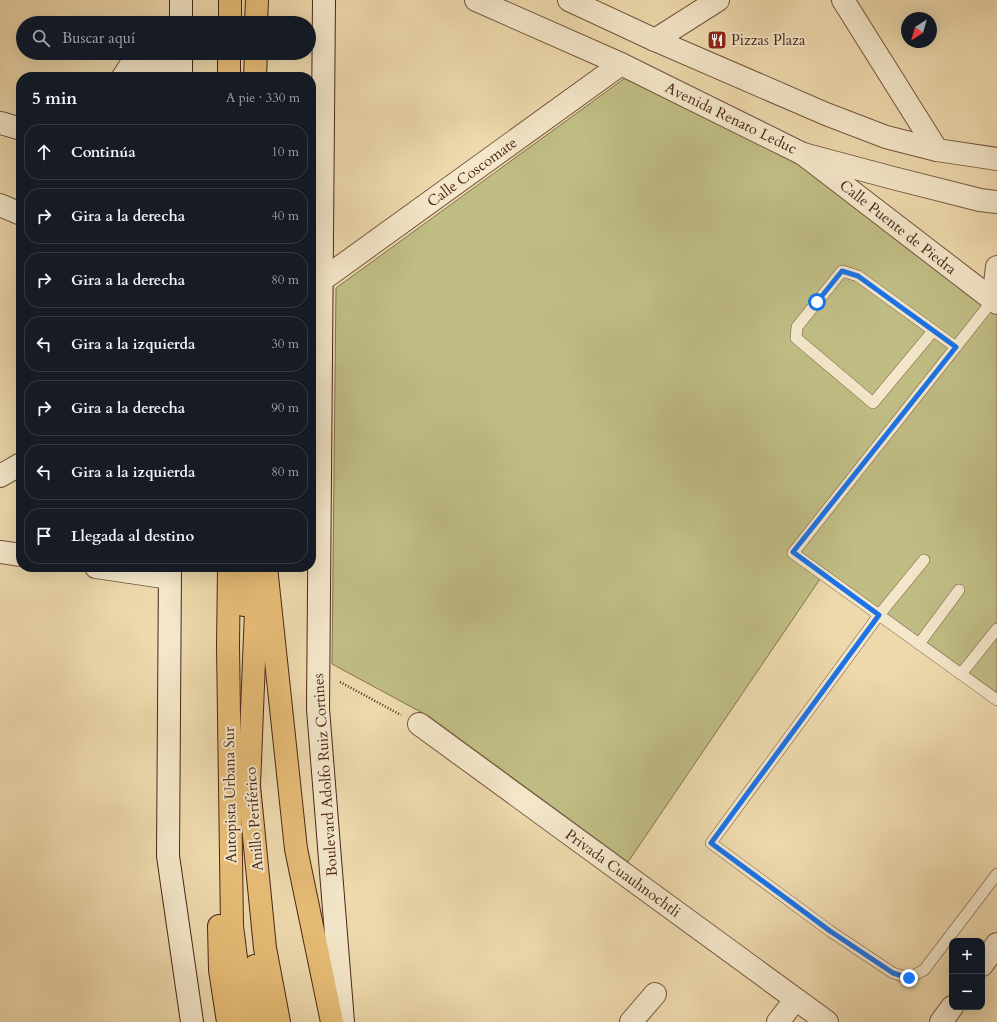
<!DOCTYPE html>
<html lang="es">
<meta charset="utf-8">
<style>
:root{--surface:#171b24;--page:#242831;--text:#f1f3f6;--muted:#9ea1a6;--line:#363941}
body{margin:0;font-family:Cardo,serif;background:var(--page);color:var(--text)}
.controls{position:absolute;right:12px;bottom:12px;display:grid;overflow:hidden;border-radius:8px;box-shadow:0 4px 16px #0002}
.controls button{width:36px;height:36px;display:grid;place-items:center;padding:0;border:0;border-bottom:1px solid var(--line);background:var(--surface);color:var(--text);font:20px sans-serif}
.compass{position:absolute;left:901px;top:12px;width:36px;height:36px;border-radius:50%;background:var(--surface);box-shadow:0 4px 16px #0002;rotate:217deg}
.stop{position:absolute;width:12px;height:12px;margin:-9px;border:3px solid #1a73e8;border-radius:50%;background:#fff}
.stop.end{background:#1a73e8;border-color:#fff;box-shadow:0 1px 4px #0008}
.list{margin:0;padding:0;list-style:none}
h2{display:flex;justify-content:space-between;align-items:center;height:52px;margin:0;padding:0 16px;font-size:17px}
h2 small{font-size:13px;font-weight:400;color:var(--muted)}
.list li{display:grid;grid-template-columns:26px 1fr auto;gap:12px;align-items:center;box-sizing:border-box;height:56px;margin:0 8px 8px;padding:0 8px;border:1px solid var(--line);border-radius:16px}
.list b{display:block;font-size:15px;white-space:nowrap}
.list em{font-size:13px;font-style:normal;color:var(--muted)}
.icon{flex:none;width:22px;height:22px;fill:none;stroke:currentColor;stroke-width:2;stroke-linecap:round;stroke-linejoin:round}
.map{position:relative;flex:none;width:997px;height:1022px;overflow:hidden}
.search{position:absolute;background:var(--surface);box-shadow:0 4px 16px #0002;left:16px;top:16px;width:300px;height:44px;display:flex;align-items:center;gap:10px;box-sizing:border-box;padding:0 14px;border-radius:22px;color:var(--muted);font-size:15px}
.panel{position:absolute;background:var(--surface);box-shadow:0 4px 16px #0002;left:16px;top:72px;width:300px;height:500px;border-radius:16px}
.map>svg:first-child{display:block}
</style>
<div class="map">
<svg width="997" height="1022" viewBox="0 0 997 1022">
<rect width="100%" height="100%" fill="#edd9ac"/>
<filter id="stains"><feTurbulence type="fractalNoise" baseFrequency=".005" numOctaves="4"/><feColorMatrix values="0 0 0 0 .2 0 0 0 0 .09 0 0 0 0 .02 0 0 0 .5 -.17"/></filter>
<radialGradient id="worn" r=".72"><stop offset=".6" stop-color="#630" stop-opacity="0"/><stop offset="1" stop-color="#630" stop-opacity=".3"/></radialGradient>
<polygon fill="#bfbd84" stroke="#85724e" points="625,78 801,165 997,313 997,706 820,579 628,862 430,717 332,664 336,288"/>
<g fill="none" stroke-linecap="round" stroke-linejoin="round">
<g stroke="#74533e" stroke-width="12">
<g id="service">
<polyline points="993,300 793,553 997,700"/>
<polyline points="933,331 873,403 796,338 797,327 842,271 858,276 956,347"/>
<polyline points="924,560 879,615 711,843 830,931 893,973 909,978 924,970 997,874"/>
<polyline points="919,644 959,590"/>
<polyline points="961,674 997,629"/>
</g>
</g>
<g stroke="#74533e" stroke-width="24">
<g id="minor">
<polyline points="843,0 937,150"/>
<polyline points="655,40 718,0"/>
<polyline points="123,77 132,63 153,61 181,62"/>
<polyline points="1,123 21,129"/>
<polyline points="803,154 997,303"/>
<polyline points="0,205 21,214"/>
<polyline points="322,280 621,64"/>
<polyline points="993,300 997,267"/>
<polyline points="0,476 21,464"/>
<polyline points="0,552 21,555"/>
<polyline points="96,567 170,578"/>
<polyline points="419,724 827,1022"/>
<polyline points="982,965 997,944"/>
<polyline points="631,1022 655,994"/>
<polyline points="778,1022 795,1000"/>
<polyline points="941,1022 952,1007"/>
</g>
</g>
<g stroke="#74533e" stroke-width="24">
<g id="tertiary">
<polyline points="476,0 621,64 803,154 893,178 980,200 997,202"/>
<polyline points="569,0 655,40 826,114 886,137 937,150 997,159"/>
</g>
</g>
<g stroke="#4b2619" stroke-width="24">
<g id="secondary">
<polyline points="181,0 181,23"/>
<polyline points="324,0 318,709 343,1022"/>
<polyline points="181,77 181,53"/>
<polyline points="170,567 168,856 192,1022"/>
</g>
</g>
<g stroke="#4b2619" stroke-width="24">
<g id="motorway">
<polyline points="230,23 230,0"/>
<polyline points="256,23 257,0"/>
<polyline points="229,77 229,53"/>
<polyline points="255,77 256,53"/>
<polyline points="229,567 228,646 232,926 244,1022"/>
<polyline points="266,567 296,849 332,1022"/>
<polyline points="257,585 249,786 265,948 279,1022"/>
<polyline points="244,605 245,567"/>
<polyline points="219,926 220,970 228,1022"/>
<polyline points="255,966 261,1022"/>
</g>
</g>
<polyline stroke="#4b2619" stroke-width="2.5" stroke-dasharray="1 2" stroke-linecap="butt" points="340,682 401,715"/>
<use href="#service" stroke="#f3e6c9" stroke-width="11"/>
<use href="#minor" stroke="#f3e6c9" stroke-width="22"/>
<use href="#tertiary" stroke="#f3e6c9" stroke-width="22"/>
<use href="#secondary" stroke="#f3e6c9" stroke-width="22"/>
<use href="#motorway" stroke="#e6bc76" stroke-width="22"/>
</g>
<g fill="none" stroke-linecap="round" stroke-linejoin="round">
<polyline stroke="#1a73e8" stroke-width="5" points="817,302 842,271 858,276 956,347 793,552 879,615 711,843 830,931 893,973 909,978"/>
</g>
<defs>
<g id="restaurant-square" transform="scale(1)"><rect x="-9" y="-9" width="18" height="18" rx="4" fill="#8f2418" stroke="#f3e6c9"/><path d="M-5-6h1v4h1v-4h1v4h1v-4h1v5L-1.5 .5V6h-2V.5L-5-1ZM5-6V6H3V1.5H1.5Q1.5-4 5-6Z" fill="#fff"/></g>
</defs>
<g fill-rule="evenodd">
<use href="#restaurant-square" x="717" y="40"/>
</g>
<g text-anchor="middle" stroke-width="4" stroke-linejoin="round" paint-order="stroke">
<g font-size="15" fill="#4b2619" stroke="#f3e6c9" text-anchor="start">
<text x="731" y="45">Pizzas Plaza</text>
</g>
<g font-size="15" fill="#4b2619" stroke="#f3e6c9">
<text transform="translate(731 118) rotate(26)" y="5">Avenida Renato Leduc</text>
<text transform="translate(472 172) rotate(-36)" y="5">Calle Coscomate</text>
<text transform="translate(898 227) rotate(38)" y="5">Calle Puente de Piedra</text>
<text transform="translate(325 775) rotate(-94)" y="5">Boulevard Adolfo Ruiz Cortines</text>
<text transform="translate(230 795) rotate(-91)" y="5">Autopista Urbana Sur</text>
<text transform="translate(254 819) rotate(-94)" y="5">Anillo Periférico</text>
<text transform="translate(623 873) rotate(36)" y="5">Privada Cuauhnochtli</text>
</g>
</g>
<rect width="100%" height="100%" filter="url(#stains)"/>
<rect width="100%" height="100%" fill="url(#worn)"/>
</svg>
<div class="controls">
<button>+</button>
<button>−</button>
</div>
<svg class="compass" viewBox="-18 -18 36 36"><path d="M0-13l5 13h-10z" fill="#e53935"/><path d="M0 13l5-13h-10z" fill="#9ea1a6"/></svg>
<div class="stop" style="left:817px;top:302px"></div>
<div class="stop end" style="left:909px;top:978px"></div>
<div class="search"><svg class="icon" aria-label="search" viewBox="0 0 24 24"><circle cx="10" cy="10" r="6"/><path d="M15 15l6 6"/></svg>Buscar aquí</div>
<section class="panel">
<h2>5 min<small>A pie · 330 m</small></h2>
<ul class="list">
<li><svg class="icon" aria-label="ahead" viewBox="0 0 24 24"><path d="M12 20V5M6 11l6-6 6 6"/></svg><div><b>Continúa</b></div><em>10 m</em></li>
<li><svg class="icon" aria-label="right" viewBox="0 0 24 24"><path d="M7 20v-9h11M14 6l5 5-5 5"/></svg><div><b>Gira a la derecha</b></div><em>40 m</em></li>
<li><svg class="icon" aria-label="right" viewBox="0 0 24 24"><path d="M7 20v-9h11M14 6l5 5-5 5"/></svg><div><b>Gira a la derecha</b></div><em>80 m</em></li>
<li><svg class="icon" aria-label="left" viewBox="0 0 24 24"><path d="M17 20v-9H6M10 6l-5 5 5 5"/></svg><div><b>Gira a la izquierda</b></div><em>30 m</em></li>
<li><svg class="icon" aria-label="right" viewBox="0 0 24 24"><path d="M7 20v-9h11M14 6l5 5-5 5"/></svg><div><b>Gira a la derecha</b></div><em>90 m</em></li>
<li><svg class="icon" aria-label="left" viewBox="0 0 24 24"><path d="M17 20v-9H6M10 6l-5 5 5 5"/></svg><div><b>Gira a la izquierda</b></div><em>80 m</em></li>
<li><svg class="icon" aria-label="arrive" viewBox="0 0 24 24"><path d="M6 21V4h12l-3 4 3 4H6"/></svg><div><b>Llegada al destino</b></div></li>
</ul>
</section>
</div>
